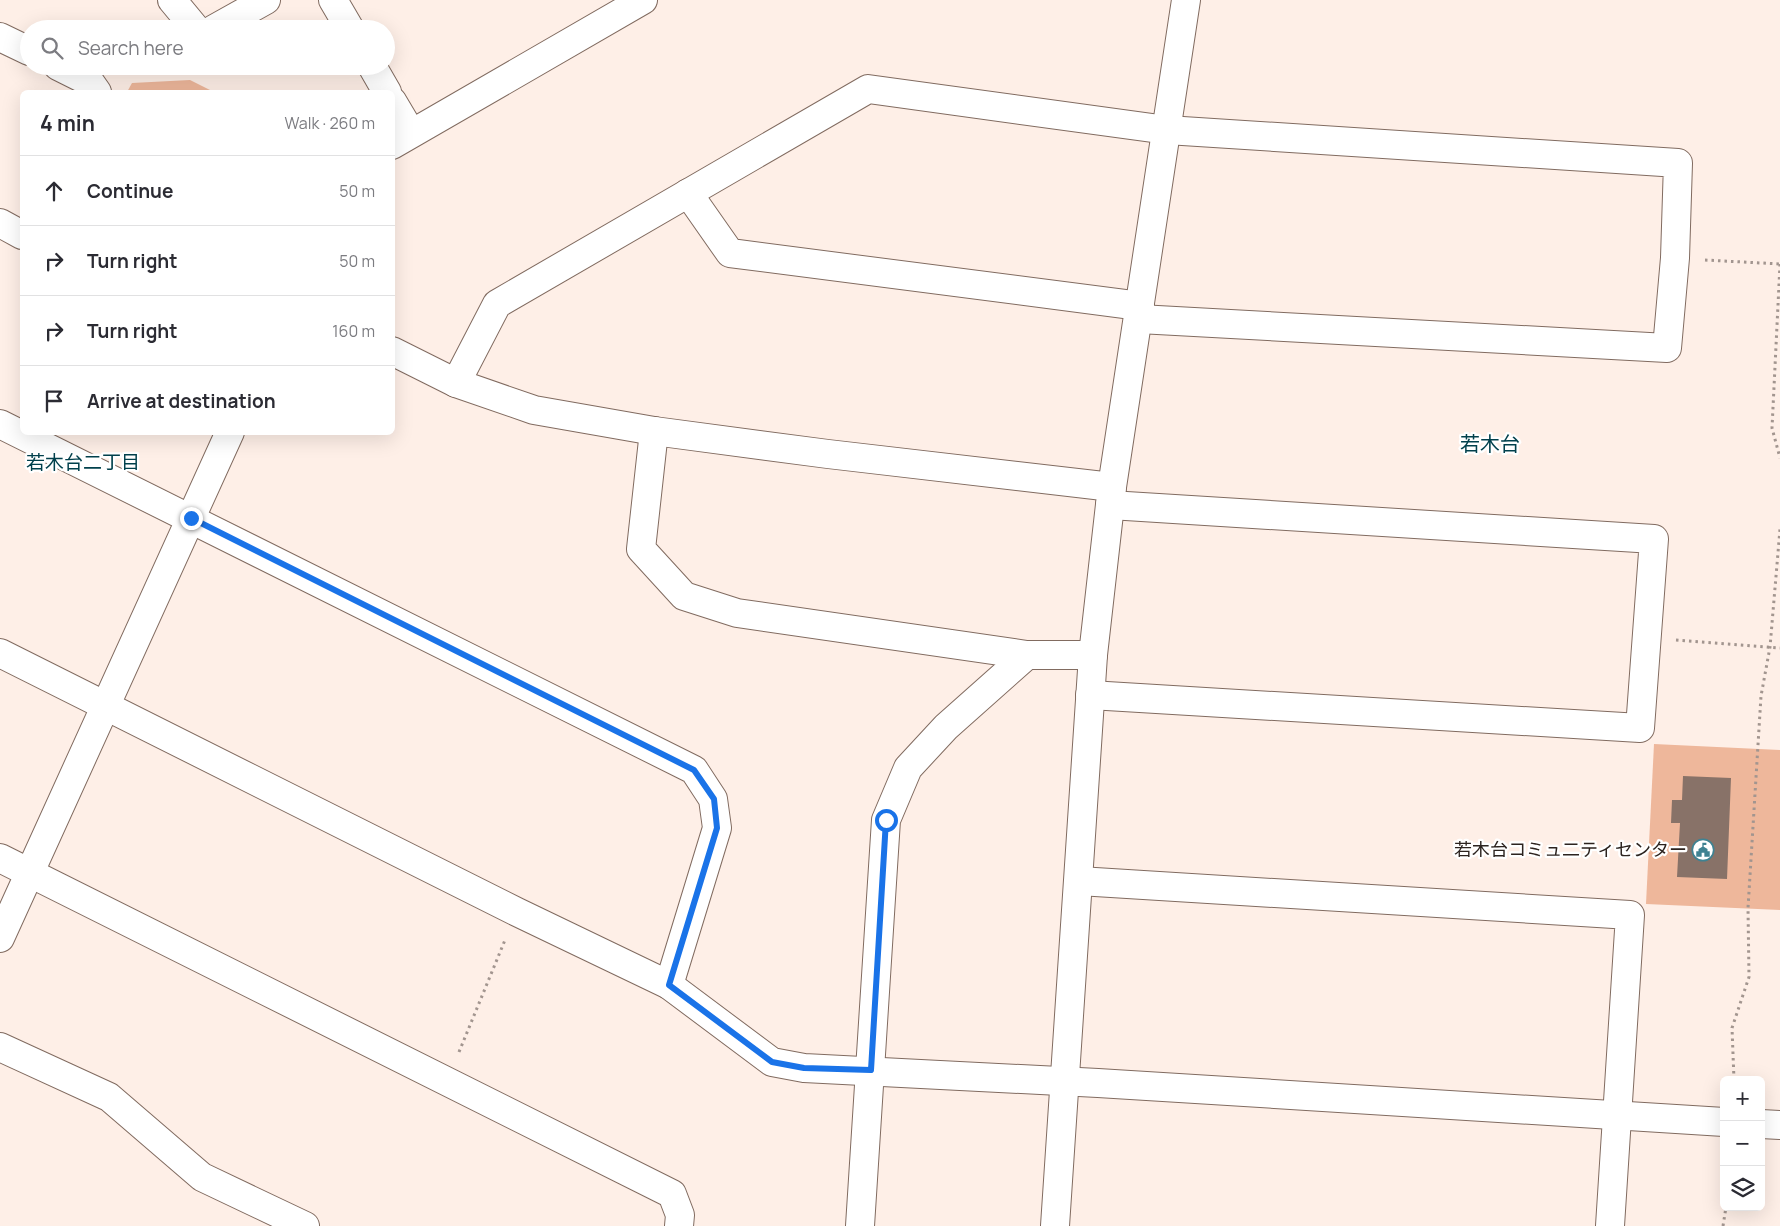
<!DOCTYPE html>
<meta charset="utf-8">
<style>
:root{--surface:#fff;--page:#f7f7f7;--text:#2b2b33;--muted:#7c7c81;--line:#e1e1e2}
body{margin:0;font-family:Manrope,"Noto Sans JP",sans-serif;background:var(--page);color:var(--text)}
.controls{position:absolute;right:15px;bottom:15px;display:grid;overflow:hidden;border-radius:8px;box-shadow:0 5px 20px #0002}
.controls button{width:45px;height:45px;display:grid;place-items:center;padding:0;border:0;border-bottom:1px solid var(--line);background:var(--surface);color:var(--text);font:25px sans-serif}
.stop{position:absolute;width:15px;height:15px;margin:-11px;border:4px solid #1a73e8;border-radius:50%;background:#fff}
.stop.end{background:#1a73e8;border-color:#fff;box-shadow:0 1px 5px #0008}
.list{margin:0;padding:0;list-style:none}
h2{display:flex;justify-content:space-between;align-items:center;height:65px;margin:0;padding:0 20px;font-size:21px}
h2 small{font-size:16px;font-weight:400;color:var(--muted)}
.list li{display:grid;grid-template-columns:32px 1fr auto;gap:15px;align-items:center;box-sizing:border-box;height:70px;padding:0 20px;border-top:1px solid var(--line)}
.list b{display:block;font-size:19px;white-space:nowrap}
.list em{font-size:16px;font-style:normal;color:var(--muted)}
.icon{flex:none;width:28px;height:28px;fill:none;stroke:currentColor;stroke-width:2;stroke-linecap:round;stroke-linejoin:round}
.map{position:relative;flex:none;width:1780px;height:1226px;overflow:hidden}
.search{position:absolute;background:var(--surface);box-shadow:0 5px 20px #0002;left:20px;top:20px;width:375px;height:55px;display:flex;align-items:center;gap:12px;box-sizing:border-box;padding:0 18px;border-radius:28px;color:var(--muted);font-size:19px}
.panel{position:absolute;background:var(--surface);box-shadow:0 5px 20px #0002;left:20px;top:90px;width:375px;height:345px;border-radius:8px}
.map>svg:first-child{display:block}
</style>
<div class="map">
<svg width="1780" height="1226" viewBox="0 0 1780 1226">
<rect width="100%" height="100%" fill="#feefe7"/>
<g fill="#eeb79b">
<polygon points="190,80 214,92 127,92 132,83"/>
<polygon points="1654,744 1780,750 1780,910 1646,904"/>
</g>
<polygon fill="#887268" points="1683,776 1731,778 1727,879 1677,877 1680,823 1671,823 1672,800 1682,800"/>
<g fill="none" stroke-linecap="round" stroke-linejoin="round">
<g stroke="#816b60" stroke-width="30">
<g id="minor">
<polyline points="172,0 196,29"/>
<polyline points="333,0 350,29"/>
<polyline points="214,29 266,0"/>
<polyline points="0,37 29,51"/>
<polyline points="58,66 90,82 97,92"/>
<polyline points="372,66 387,92"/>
<polyline points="392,101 411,133"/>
<polyline points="392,145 643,0"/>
<polyline points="688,193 730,253 1140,306"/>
<polyline points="0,223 22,235"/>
<polyline points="392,351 456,383 534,410 654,431 828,454 1112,487"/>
<polyline points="456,383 497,304 868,89 1167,130 1678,163 1675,258 1667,348 1139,319"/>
<polyline points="0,424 694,770 713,799 717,828 669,985"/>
<polyline points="654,431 641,549 684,596 737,613 1027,655 1093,655"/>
<polyline points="0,653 517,912 669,985 772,1062 804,1068 1098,1083 1724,1122"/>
<polyline points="1090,695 1640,728 1654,539 1110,505"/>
<polyline points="0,858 672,1194 680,1215 679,1226"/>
<polyline points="1079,881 1630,915 1610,1226"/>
<polyline points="0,938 230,432"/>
<polyline points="0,1047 109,1097 202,1177 305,1226"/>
<polyline points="1761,1124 1780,1125"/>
<polyline points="860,1226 886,820 908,768 946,727 1027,655"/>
<polyline points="1055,1226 1093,655 1112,487 1186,0"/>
</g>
</g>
<g stroke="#a2958f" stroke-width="3" stroke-dasharray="2.5 4" stroke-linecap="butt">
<polyline points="1705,260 1780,264"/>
<polyline points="1780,264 1772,428 1780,458"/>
<polyline points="1676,640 1780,648"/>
<polyline points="459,1052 505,940"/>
<polyline points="1734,1080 1732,1028 1749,977 1748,908 1761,696 1770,647 1780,529"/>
<polyline points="1723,1226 1726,1207"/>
</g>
<use href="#minor" stroke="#fff" stroke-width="28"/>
</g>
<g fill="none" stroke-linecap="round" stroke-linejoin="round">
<polyline stroke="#1a73e8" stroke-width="6" points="191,518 694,770 714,799 717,828 669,985 772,1062 804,1068 871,1070 886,820"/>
</g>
<defs>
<g id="civic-ring" transform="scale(1.125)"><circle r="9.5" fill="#fff" stroke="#3f8292" stroke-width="1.5"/><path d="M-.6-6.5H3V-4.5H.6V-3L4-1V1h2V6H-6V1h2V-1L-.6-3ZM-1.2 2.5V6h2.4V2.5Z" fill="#3f8292"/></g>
</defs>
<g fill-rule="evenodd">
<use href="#civic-ring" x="1703" y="850"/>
</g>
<g text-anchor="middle" stroke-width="4.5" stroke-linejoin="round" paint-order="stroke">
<g font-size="18" fill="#2c231f" stroke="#fff" text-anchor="end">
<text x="1687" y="856">若木台コミュ二ティセンター</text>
</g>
<g font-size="19" fill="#01404c" stroke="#fff">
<text x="83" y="469">若木台二丁目</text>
</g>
<g font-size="20" fill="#01404c" stroke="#fff">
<text x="1490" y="451">若木台</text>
</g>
</g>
</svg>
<div class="controls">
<button>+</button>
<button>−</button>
<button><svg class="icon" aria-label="layers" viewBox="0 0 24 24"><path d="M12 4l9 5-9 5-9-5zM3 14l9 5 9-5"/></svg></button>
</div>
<div class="stop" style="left:886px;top:820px"></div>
<div class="stop end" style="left:191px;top:518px"></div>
<div class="search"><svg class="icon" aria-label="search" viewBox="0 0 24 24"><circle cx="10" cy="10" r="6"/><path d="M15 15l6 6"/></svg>Search here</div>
<section class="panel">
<h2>4 min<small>Walk · 260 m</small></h2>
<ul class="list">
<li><svg class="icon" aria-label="ahead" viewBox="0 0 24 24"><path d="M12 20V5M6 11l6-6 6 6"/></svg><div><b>Continue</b></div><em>50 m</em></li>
<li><svg class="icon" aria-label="right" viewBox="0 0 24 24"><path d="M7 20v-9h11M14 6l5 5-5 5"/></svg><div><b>Turn right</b></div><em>50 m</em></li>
<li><svg class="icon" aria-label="right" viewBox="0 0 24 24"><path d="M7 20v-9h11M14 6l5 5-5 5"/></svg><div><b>Turn right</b></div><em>160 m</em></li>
<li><svg class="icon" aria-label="arrive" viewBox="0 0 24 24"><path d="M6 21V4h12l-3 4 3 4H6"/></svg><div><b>Arrive at destination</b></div></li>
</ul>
</section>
</div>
